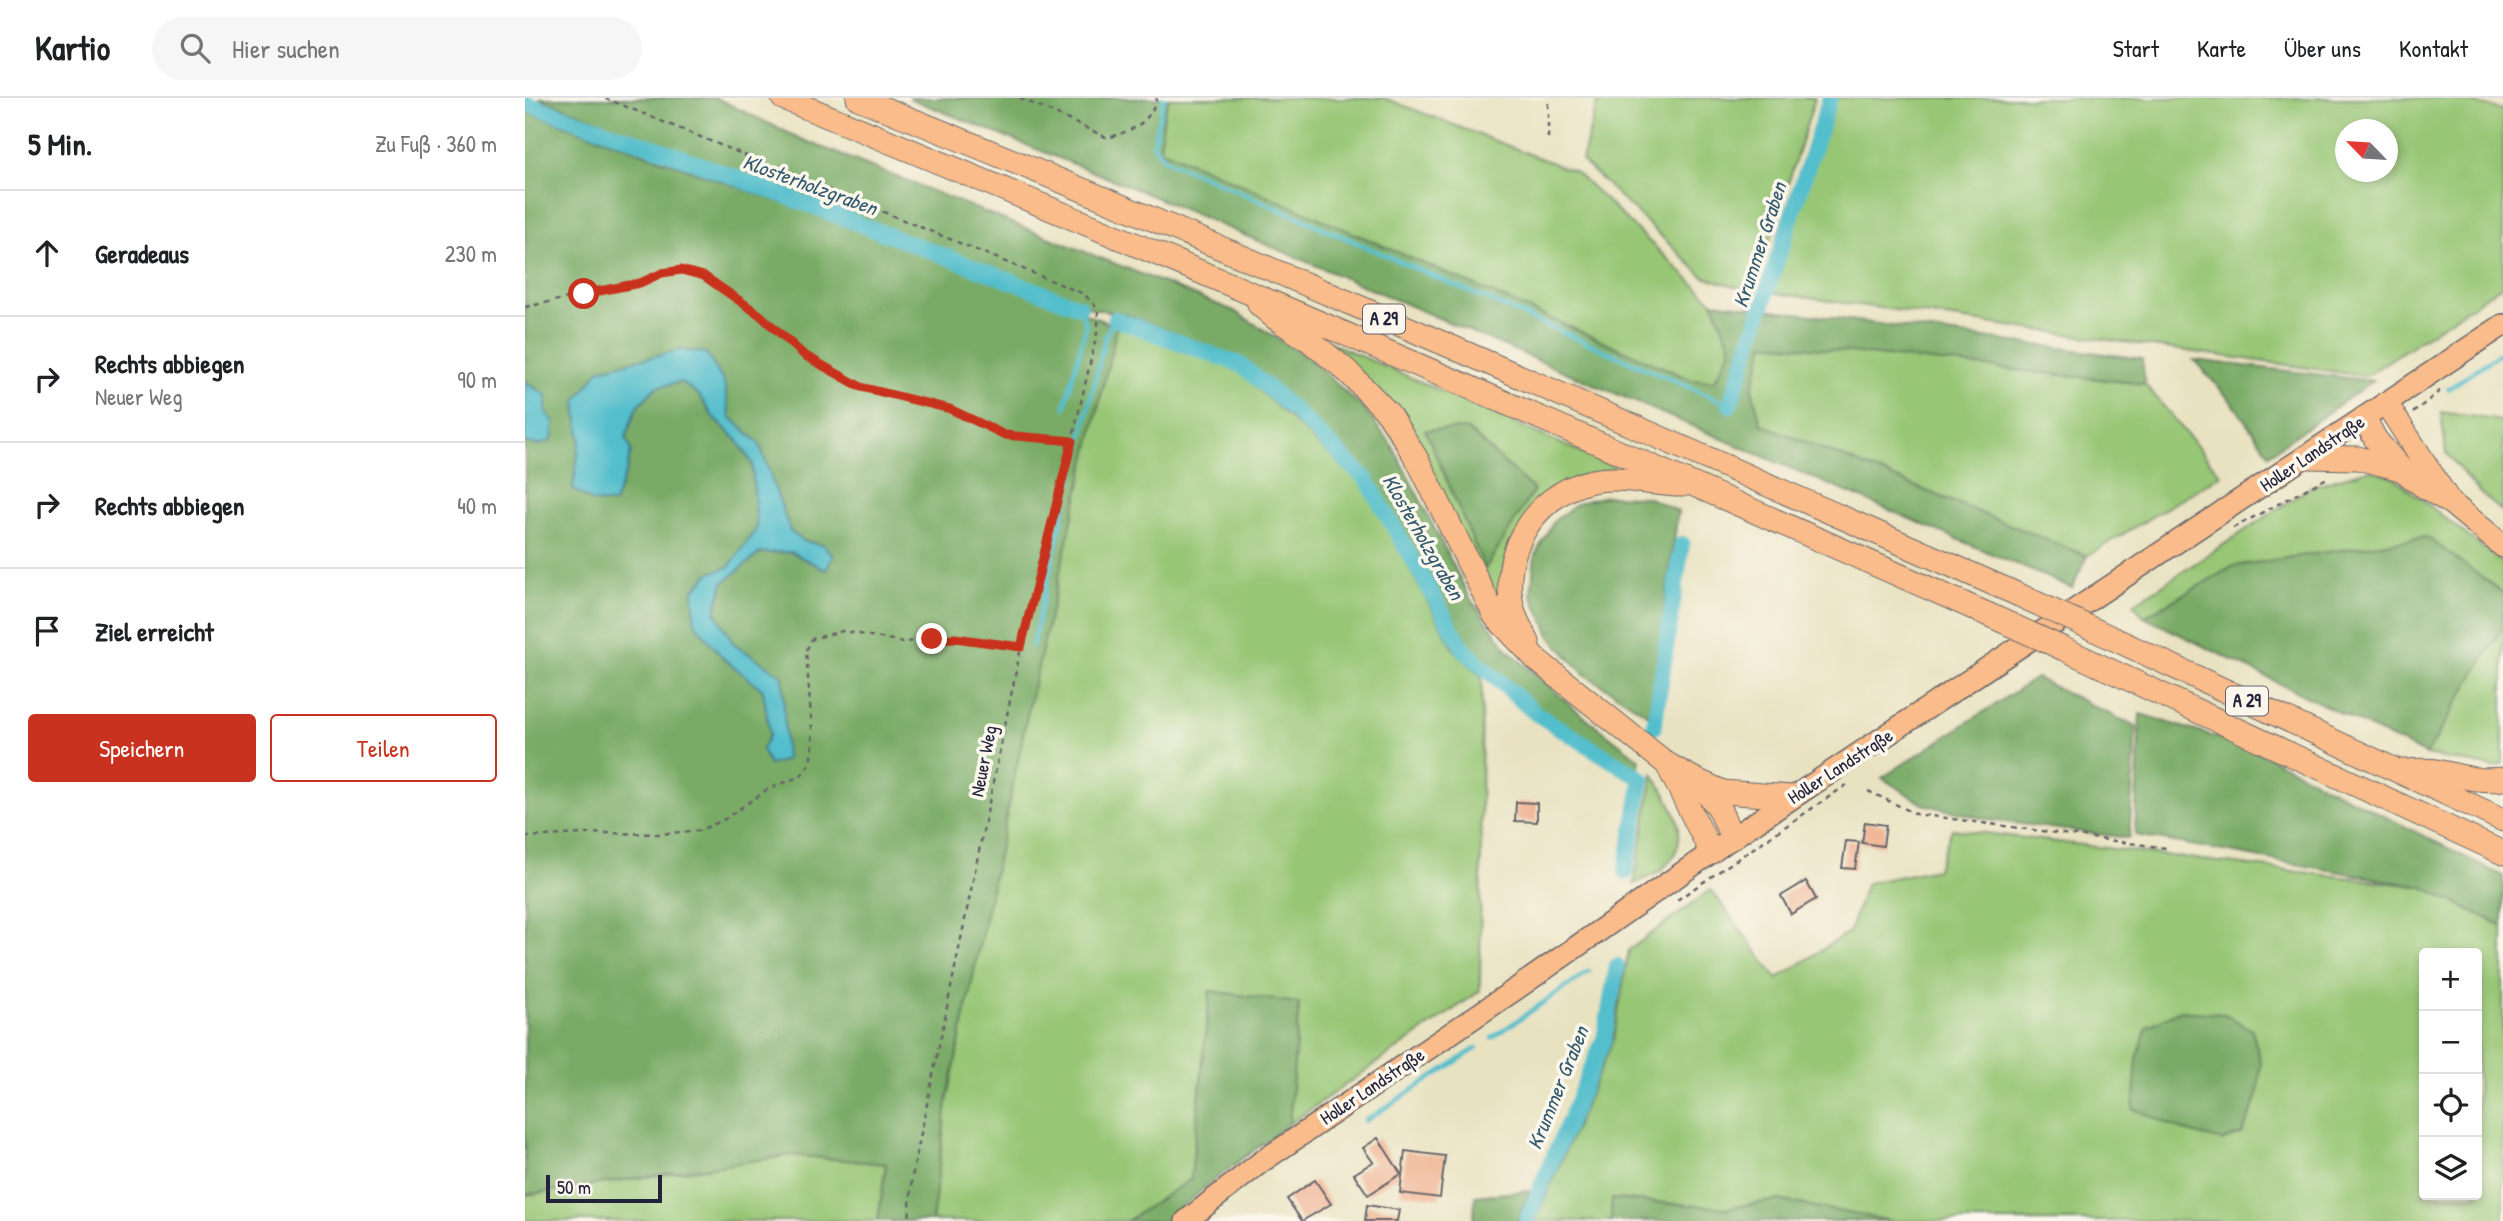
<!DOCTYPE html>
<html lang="de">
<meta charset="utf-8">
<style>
:root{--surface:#fff;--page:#f6f6f6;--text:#202124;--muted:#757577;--line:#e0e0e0;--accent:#c8321e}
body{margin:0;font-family:"Patrick Hand",sans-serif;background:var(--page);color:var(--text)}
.controls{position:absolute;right:21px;bottom:21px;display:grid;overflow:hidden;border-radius:7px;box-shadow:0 4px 10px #0003}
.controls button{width:63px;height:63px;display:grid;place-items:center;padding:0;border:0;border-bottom:2px solid var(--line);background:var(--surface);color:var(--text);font:35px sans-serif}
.compass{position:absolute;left:1810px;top:21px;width:63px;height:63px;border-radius:50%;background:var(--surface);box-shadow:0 4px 10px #0003;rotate:295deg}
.scale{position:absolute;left:21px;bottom:18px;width:116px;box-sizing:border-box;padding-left:7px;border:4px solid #22223b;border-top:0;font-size:19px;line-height:24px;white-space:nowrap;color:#22223b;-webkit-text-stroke:5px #fbf7ec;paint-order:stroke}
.stop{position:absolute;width:21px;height:21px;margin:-16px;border:5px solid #c8321e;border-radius:50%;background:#fff}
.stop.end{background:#c8321e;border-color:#fff;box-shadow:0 2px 7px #0008}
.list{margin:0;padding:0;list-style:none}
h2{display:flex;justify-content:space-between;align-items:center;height:91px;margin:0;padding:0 28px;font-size:30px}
h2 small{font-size:23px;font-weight:400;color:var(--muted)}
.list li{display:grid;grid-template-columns:46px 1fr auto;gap:21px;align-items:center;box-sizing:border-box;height:126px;padding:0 28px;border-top:2px solid var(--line)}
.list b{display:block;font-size:26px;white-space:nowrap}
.list p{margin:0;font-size:23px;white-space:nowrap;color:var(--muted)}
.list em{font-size:23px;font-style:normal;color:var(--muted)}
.actions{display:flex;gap:14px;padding:21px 28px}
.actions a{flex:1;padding:16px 0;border:2px solid var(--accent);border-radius:7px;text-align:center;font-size:24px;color:var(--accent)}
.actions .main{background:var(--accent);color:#fff}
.icon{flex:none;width:38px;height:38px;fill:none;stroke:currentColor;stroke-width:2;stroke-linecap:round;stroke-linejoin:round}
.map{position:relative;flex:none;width:1978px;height:1123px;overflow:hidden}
header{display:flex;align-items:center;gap:42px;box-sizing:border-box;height:98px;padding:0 35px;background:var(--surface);border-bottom:2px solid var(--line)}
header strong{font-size:33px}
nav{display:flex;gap:38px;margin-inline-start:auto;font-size:24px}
.search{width:490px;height:63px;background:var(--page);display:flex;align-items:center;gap:18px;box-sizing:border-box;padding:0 24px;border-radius:38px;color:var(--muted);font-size:26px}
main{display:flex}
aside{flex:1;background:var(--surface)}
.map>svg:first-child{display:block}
</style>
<header>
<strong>Kartio</strong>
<div class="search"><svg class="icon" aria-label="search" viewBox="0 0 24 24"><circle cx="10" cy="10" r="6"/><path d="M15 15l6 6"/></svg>Hier suchen</div>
<nav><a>Start</a><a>Karte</a><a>Über uns</a><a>Kontakt</a></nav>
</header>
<main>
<aside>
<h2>5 Min.<small>Zu Fuß · 360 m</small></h2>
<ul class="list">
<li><svg class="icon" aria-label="ahead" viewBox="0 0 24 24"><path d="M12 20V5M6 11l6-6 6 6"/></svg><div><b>Geradeaus</b></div><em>230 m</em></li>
<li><svg class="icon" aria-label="right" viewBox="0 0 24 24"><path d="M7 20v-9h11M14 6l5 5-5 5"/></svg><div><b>Rechts abbiegen</b><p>Neuer Weg</p></div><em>90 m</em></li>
<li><svg class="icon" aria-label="right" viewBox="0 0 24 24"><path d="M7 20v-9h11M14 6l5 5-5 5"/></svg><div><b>Rechts abbiegen</b></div><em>40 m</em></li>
<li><svg class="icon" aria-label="arrive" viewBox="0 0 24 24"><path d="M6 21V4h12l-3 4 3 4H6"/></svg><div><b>Ziel erreicht</b></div></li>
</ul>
<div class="actions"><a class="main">Speichern</a><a>Teilen</a></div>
</aside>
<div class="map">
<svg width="1978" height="1123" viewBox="0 0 1978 1123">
<rect width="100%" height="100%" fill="#fbf7ec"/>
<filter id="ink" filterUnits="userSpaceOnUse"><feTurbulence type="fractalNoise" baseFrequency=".0143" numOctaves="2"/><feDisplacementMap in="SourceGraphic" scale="14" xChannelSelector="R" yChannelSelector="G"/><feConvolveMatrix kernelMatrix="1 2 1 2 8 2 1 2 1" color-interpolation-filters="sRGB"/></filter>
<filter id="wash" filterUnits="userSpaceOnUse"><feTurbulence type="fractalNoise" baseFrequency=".00686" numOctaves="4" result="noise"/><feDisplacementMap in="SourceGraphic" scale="28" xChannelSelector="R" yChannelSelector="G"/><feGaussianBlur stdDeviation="1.57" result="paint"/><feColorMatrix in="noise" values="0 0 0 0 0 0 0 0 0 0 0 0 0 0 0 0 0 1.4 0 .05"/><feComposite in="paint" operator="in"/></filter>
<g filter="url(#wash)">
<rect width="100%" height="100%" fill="#e9e2c1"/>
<g fill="#97c675" stroke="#5c7458" stroke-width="2" fill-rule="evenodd">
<polygon points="644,0 859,0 1051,74 1188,204 1206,250 1190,283 1167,282 634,51 639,14"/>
<polygon points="1088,0 1290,0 1229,194 1179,179 1057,63 1072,5"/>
<path d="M 1312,0 L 1927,0 L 1978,12 L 1978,187 L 1841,278 L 1248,195 ZM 1820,32 L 1862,32 L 1862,74 L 1820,74 Z"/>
<polygon points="592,228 711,271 838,387 930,553 957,579 955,893 764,1026 774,906 685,893 666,1081 602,1123 407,1123 422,1004 505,603"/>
<polygon points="797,241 1090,369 1089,375 1012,402 981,511 956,476 933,430"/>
<polygon points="1240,244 1620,286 1696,377 1562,458 1236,326 1227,291"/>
<polygon points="1916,314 1978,323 1978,414 1955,395 1921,355"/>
<polygon points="1843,372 1867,378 1978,466 1978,495 1901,439 1709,468 1619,519 1609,506 1787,388"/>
<polygon points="1978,528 1978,666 1969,669 1901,657"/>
<path d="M 1128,676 C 1149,709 1172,743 1134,774 C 1127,779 1117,782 1109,786 Z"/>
<path d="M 1427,731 L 1898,789 L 1978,828 L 1978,1123 L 1368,1123 L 1253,1102 L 1202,1110 L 1087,1101 L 1086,1123 L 1010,1123 L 1088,942 L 1104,852 L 1186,792 L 1252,881 L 1324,834 L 1342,785 L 1412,771 ZM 1899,855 L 1952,855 L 1952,1097 L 1899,1097 Z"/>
<polygon points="266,1057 361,1066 353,1123 0,1123 0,1097"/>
</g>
<g fill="#79ab66" stroke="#4e6650" stroke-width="2" fill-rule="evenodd">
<polygon points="14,0 191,0 276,41 709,213 783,260 839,311 868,349 945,500 983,552 1051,612 1115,662 1112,675 1014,611 942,546 845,376 722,263 599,216 566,210"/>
<polygon points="384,0 644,0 639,14 635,51 1167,282 1190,283 1206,250 1188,204 1617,261 1620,286 1240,245 1227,291 1236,326 1562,458 1547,490 611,91"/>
<path d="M 0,13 L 334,132 L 592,228 L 505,603 L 422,1004 L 407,1123 L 353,1123 L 361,1066 L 266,1057 L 0,1097 L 0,344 L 14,347 L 21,314 L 21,297 L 0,284 ZM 181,255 L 199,284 L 205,319 L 234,345 L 265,433 L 278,443 L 299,447 L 301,472 L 266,454 L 234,455 L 198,485 L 190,513 L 208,545 L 257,578 L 244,667 L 245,636 L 238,591 L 198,560 L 168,493 L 185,475 L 204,469 L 232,430 L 227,365 L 212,342 L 188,319 L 174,297 L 156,283 L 131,289 L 111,310 L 101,339 L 106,352 L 102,371 L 89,405 L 48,391 L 55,341 L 51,303 Z"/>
<polygon points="1669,262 1848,283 1744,356 1706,303"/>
<polygon points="942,331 1009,392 960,471 900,332"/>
<polygon points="1081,398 1122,399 1153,413 1125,618 1058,575 1026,539 1006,496 1010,457 1029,423 1053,405"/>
<polygon points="1902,439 1978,495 1978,528 1901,657 1619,519 1709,468"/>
<polygon points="1511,580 1611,629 1604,740 1465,722 1398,706 1357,680"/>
<polygon points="1615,616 1723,649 1978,778 1978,828 1898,789 1610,737"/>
<polygon points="685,893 774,905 764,1026 689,1082 640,1123 602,1123 666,1081"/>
<polygon points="1653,913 1700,916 1727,932 1736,964 1732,1000 1717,1036 1697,1043 1663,1034 1608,1011 1612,961 1622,929"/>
<polygon points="1004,1093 992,1123 949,1123 950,1098"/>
<polygon points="1087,1101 1202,1110 1253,1102 1367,1123 1086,1123"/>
</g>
<g fill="#52becc" stroke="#3a7084" stroke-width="2">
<polygon points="155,252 181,255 199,284 205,319 234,345 265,433 278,443 299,447 308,458 301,472 266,454 235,455 198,485 190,513 208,545 258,578 261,662 244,667 237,651 245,636 238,592 198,560 170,525 168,493 185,475 204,469 232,430 227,365 212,342 188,319 174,297 156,284 131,289 111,310 101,339 106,352 102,371 89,405 68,404 48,391 55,341 51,303 75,271"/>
<polygon points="0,284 21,297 21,314 29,323 27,342 13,347 0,344"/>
</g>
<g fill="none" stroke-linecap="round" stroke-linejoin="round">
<g stroke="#52becc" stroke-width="4.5">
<polyline points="639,0 628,46 639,61 1205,307"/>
<polyline points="1923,291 1974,256"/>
<polyline points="540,309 561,228 555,209"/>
<polyline points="507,548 581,236 590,221"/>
<polyline points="967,940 1064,873"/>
<polyline points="840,1023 952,950"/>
</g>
<g stroke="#52becc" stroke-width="16">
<polyline points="0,5 140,53 555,209"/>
<polyline points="590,221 716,267 763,307 842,382 939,552 1010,615 1117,681 1101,774"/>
<polyline points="1205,307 1305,0"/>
<polyline points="1129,629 1157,446"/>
<polyline points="1001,1123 1079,941 1092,868"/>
</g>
</g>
<g id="blocks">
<g fill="#eeab88">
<polygon points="991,704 1012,705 1012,724 990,723"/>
<polygon points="1340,724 1361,727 1358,748 1337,745"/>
<polygon points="1321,743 1334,744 1330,771 1317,770"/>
<polygon points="1281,783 1291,801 1266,816 1256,798"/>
<polygon points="853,1040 876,1076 843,1097 829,1076 848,1064 838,1050"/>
<polygon points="880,1053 920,1058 915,1100 875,1095"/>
<polygon points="790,1082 806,1106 777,1123 762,1101"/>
<polygon points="842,1107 874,1112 872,1123 840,1123"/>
</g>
</g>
</g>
<g filter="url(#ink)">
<use href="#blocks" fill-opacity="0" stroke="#68656a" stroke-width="2"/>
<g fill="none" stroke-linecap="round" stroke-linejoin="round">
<g stroke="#68656a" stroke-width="24">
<polyline id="major" points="661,1123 736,1064 991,891 1207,740 1978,227"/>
</g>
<g stroke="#68656a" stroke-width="25">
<g id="highway">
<path d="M 258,0 C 662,165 1063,339 1462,516"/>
<path d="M 333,0 C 724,157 1108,328 1494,497"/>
<polyline points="734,206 750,220 785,243 822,273 864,316 893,363 970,518 1012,562 1142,666 1171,682 1198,694 1267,699"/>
<polyline points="1861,305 1922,400"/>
<polyline points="1839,320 1851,342 1876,371 1898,388 1926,405 1978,448"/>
<polyline points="1781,359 1833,360 1876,371"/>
<polyline points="1572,533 1978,722"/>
<path d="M 1003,544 C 999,536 994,528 991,520 C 969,462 1007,396 1067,383 C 1097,377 1126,387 1157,387"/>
<polyline points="1539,551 1978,755"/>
<polyline points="1142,666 1186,754"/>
<path d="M 1877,673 C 1888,673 1901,671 1911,673 C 1938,678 1949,684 1978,681"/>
<polyline points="1174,686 1194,710 1207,740"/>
</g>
</g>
<g stroke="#68656a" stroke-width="2.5" stroke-dasharray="5 5" stroke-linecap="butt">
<polyline points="80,0 559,196 573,211 573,231 547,343 496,549 387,1079 384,1123"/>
<path d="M 495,0 L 583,40 C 607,32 624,27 632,0"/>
<polyline points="1023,40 1023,0"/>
<polyline points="0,209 115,185 137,175 156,172 179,179 200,191 235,217 279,257 336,289 425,311 480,337 547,343"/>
<polyline points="1888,315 1918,290"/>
<polyline points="1708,430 1804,379"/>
<polyline points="1343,693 1391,716 1641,750"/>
<polyline points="0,739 82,735 136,736 176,732 200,721 243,691 276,678 285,665 288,645 281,553 287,541 318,533 378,544 430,540 495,549"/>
<polyline points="1152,802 1323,686"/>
</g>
<use href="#major" stroke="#f9bc8a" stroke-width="21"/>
<use href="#highway" stroke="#f9bc8a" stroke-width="23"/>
<g stroke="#68656a" stroke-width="25" stroke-linecap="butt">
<g id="highway-bridge">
<polyline points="1494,497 1572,533"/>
<polyline points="1462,516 1539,551"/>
</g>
</g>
<use href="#highway-bridge" stroke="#f9bc8a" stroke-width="23"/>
</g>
</g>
<g fill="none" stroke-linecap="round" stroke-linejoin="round" filter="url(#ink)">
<polyline stroke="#c8321e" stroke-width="9" points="59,196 115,185 137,175 156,172 179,178 235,217 279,257 336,289 425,311 480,337 547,343 496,549 430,540 407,541"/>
</g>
<g text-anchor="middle" stroke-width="7" stroke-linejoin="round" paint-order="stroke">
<g fill="#fbf7ec" stroke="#636270" stroke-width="2">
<rect x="838" y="206.5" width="42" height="29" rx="5"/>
<rect x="1701" y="588.5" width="42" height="29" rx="5"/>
</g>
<g font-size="18" font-weight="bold" fill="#22223b">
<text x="859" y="227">A 29</text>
<text x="1722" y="609">A 29</text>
</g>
<g font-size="19" fill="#22223b" stroke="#fbf7ec">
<text transform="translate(1787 355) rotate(-34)" y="7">Holler Landstraße</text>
<text transform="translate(458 663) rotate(-79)" y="7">Neuer Weg</text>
<text transform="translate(1315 668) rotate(-33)" y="7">Holler Landstraße</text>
<text transform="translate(847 988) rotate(-34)" y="7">Holler Landstraße</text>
</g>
<g font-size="21" font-style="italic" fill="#33596e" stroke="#fbf7ec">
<text transform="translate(285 87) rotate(20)" y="7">Klosterholzgraben</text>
<text transform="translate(1235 147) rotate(-72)" y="7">Krummer Graben</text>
<text transform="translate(898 439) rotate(60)" y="7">Klosterholzgraben</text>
<text transform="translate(1033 990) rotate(-68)" y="7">Krummer Graben</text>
</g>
</g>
</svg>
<div class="controls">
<button>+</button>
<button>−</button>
<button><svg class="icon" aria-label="locate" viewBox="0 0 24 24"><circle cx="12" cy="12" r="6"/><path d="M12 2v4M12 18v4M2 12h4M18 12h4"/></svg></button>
<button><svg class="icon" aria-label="layers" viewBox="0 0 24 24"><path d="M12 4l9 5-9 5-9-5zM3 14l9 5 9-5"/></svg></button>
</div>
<svg class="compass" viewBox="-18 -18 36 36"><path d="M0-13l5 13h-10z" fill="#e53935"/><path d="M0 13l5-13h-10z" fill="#757577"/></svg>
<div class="scale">50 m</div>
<div class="stop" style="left:59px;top:196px"></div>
<div class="stop end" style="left:407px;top:541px"></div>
</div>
</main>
